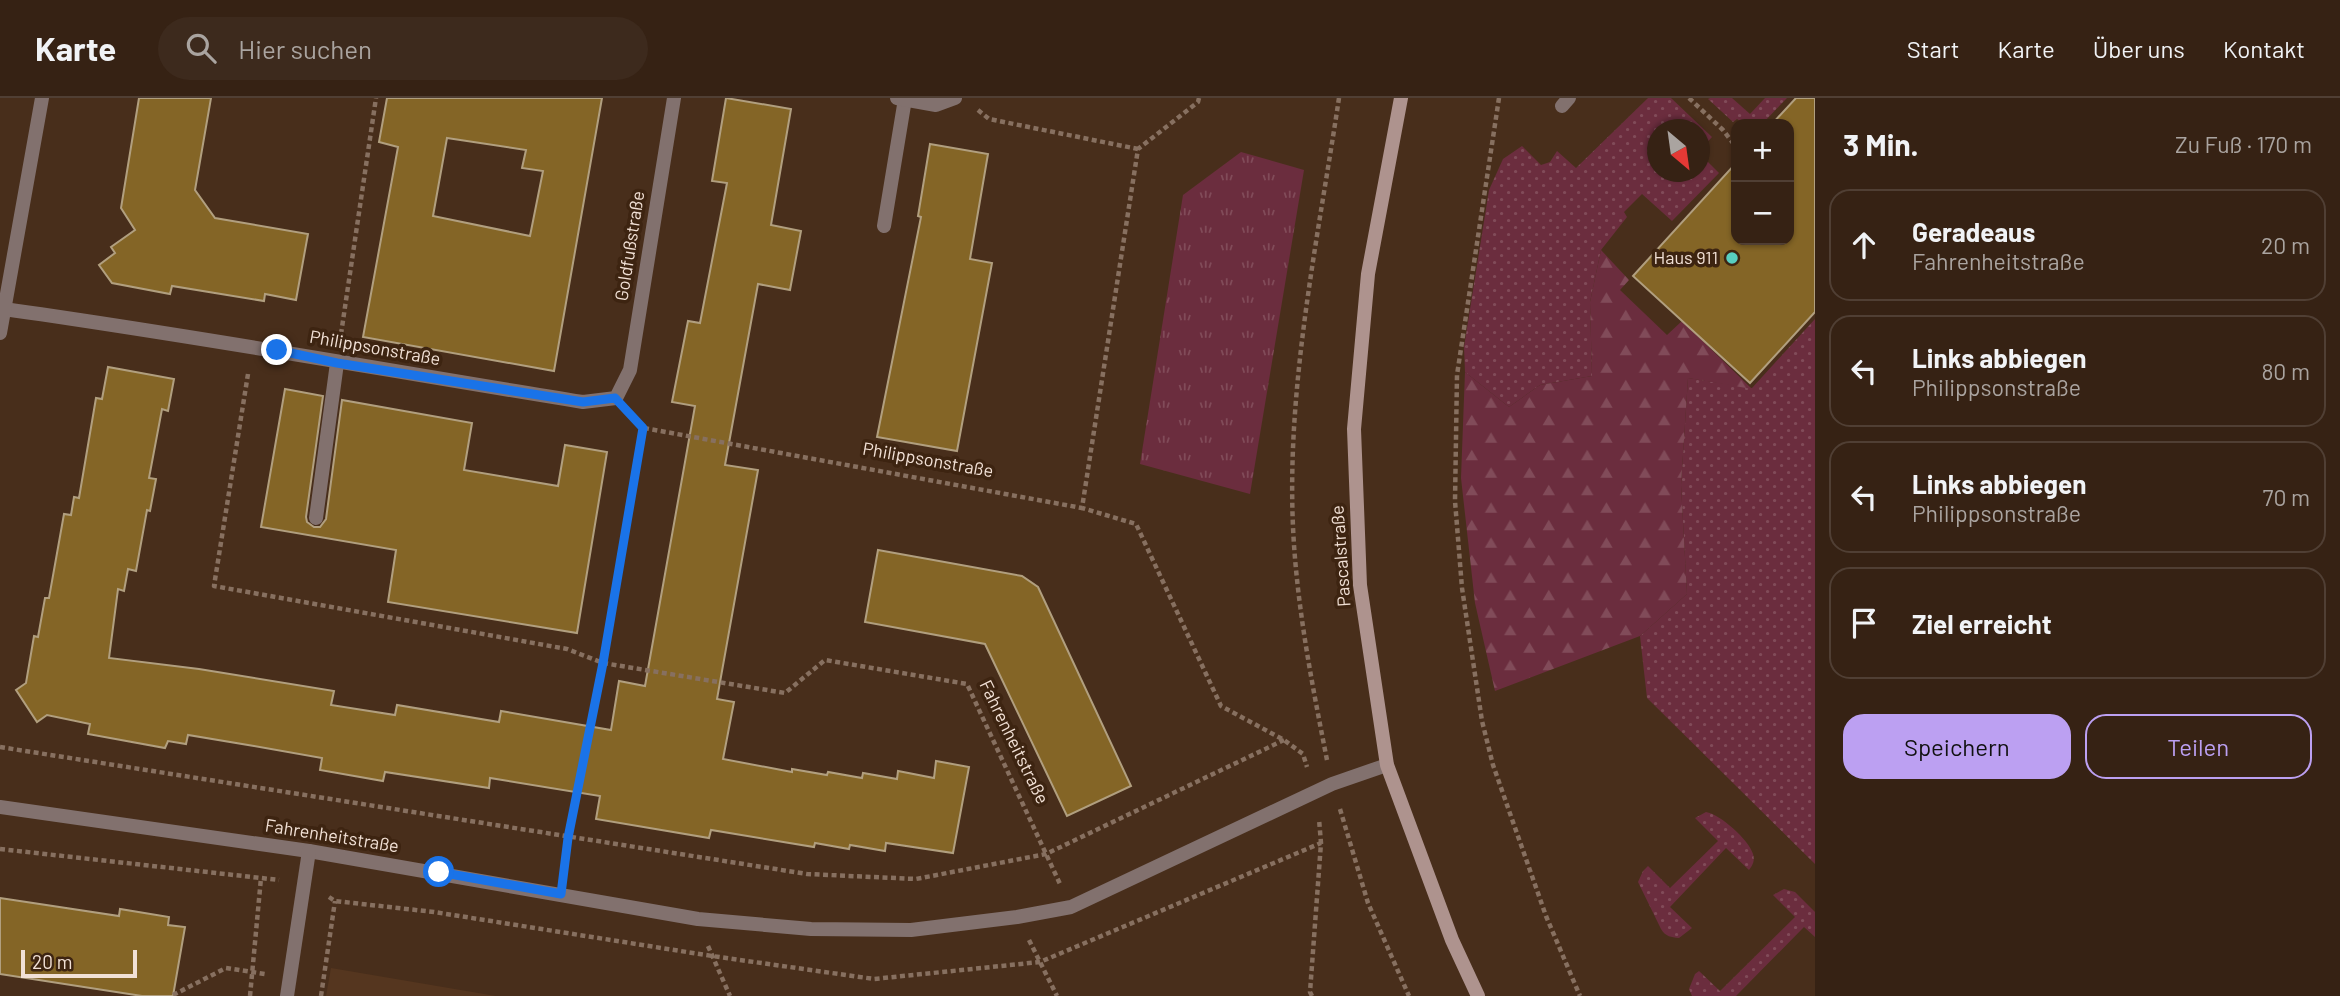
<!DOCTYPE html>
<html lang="de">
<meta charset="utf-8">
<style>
:root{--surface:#362214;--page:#3d2a1d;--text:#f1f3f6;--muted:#aaa4a0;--line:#503f34;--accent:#bca0f2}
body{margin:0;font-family:Barlow,sans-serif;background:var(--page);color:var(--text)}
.controls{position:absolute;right:21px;top:21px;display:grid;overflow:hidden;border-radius:14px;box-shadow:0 2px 5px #0004}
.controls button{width:63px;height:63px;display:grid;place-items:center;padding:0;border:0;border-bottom:2px solid var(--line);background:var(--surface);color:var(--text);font:35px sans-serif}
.compass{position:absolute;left:1647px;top:21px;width:63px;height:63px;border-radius:50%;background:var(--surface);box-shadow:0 2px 5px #0004;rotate:151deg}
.scale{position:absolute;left:21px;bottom:18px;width:116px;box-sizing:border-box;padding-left:7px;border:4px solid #f2e1d6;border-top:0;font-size:19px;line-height:24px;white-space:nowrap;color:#f2e1d6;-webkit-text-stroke:5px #3d2411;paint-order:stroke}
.stop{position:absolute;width:21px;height:21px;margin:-16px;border:5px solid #1a73e8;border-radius:50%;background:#fff}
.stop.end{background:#1a73e8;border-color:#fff;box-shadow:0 2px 7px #0008}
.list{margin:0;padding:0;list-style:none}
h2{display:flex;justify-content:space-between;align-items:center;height:91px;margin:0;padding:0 28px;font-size:30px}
h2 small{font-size:23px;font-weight:400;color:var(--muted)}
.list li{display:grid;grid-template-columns:46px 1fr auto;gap:21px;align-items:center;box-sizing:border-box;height:112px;margin:0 14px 14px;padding:0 14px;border:2px solid var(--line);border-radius:21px}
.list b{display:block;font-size:26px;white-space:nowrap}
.list p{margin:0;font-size:23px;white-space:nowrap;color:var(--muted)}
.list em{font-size:23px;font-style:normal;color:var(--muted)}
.actions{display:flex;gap:14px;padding:21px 28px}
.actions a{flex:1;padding:16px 0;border:2px solid var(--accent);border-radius:21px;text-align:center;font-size:24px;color:var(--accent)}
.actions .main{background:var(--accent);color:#111}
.icon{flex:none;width:38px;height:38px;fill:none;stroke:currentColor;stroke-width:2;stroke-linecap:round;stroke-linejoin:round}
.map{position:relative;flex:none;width:1815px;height:898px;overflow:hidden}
header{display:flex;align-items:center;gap:42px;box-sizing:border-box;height:98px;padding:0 35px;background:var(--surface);border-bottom:2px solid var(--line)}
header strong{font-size:33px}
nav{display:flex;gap:38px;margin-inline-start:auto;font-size:24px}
.search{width:490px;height:63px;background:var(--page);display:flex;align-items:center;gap:18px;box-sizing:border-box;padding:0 24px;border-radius:38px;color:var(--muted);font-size:26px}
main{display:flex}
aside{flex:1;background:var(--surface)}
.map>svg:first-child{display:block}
</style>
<header>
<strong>Karte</strong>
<div class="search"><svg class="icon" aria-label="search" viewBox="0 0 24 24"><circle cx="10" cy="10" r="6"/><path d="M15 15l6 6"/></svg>Hier suchen</div>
<nav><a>Start</a><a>Karte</a><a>Über uns</a><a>Kontakt</a></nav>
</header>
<main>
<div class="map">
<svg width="1815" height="898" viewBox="0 0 1815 898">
<defs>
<pattern id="grass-dots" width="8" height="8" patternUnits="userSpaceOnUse" patternTransform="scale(1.75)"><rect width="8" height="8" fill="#6b2d3e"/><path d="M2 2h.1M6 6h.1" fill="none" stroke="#814b59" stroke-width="1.8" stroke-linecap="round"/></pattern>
<pattern id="forest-firs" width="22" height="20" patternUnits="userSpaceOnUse" patternTransform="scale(1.75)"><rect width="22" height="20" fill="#6b2d3e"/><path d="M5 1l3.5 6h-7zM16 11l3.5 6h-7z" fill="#814b59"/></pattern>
<pattern id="park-tufts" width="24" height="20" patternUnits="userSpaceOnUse" patternTransform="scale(1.75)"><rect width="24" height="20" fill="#6b2d3e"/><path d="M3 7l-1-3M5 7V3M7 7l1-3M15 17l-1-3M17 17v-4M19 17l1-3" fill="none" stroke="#814b59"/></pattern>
</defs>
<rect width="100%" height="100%" fill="#482e1b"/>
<polygon fill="#55361f" points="331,870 496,898 326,898"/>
<g fill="url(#grass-dots)">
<polygon points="1648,0 1671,0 1712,39 1700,52 1700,32 1658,32 1658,74 1700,74 1700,56 1719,75 1672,123 1642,96 1624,114 1627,119 1601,152 1590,204 1592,278 1540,287 1509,309 1465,274 1464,249 1489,92 1503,61 1522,48 1541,67 1550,64 1557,53 1576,70"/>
<polygon points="1710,0 1732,0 1750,16 1765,0 1787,0 1762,26 1744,26 1737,21 1733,24 1708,1"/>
<polygon points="1815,221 1815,766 1647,600 1640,538 1687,496 1681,387 1688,280 1752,290"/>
<path d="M 1706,714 C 1720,716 1749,742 1753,756 C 1755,762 1753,767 1749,772 L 1726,750 L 1670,809 L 1692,830 L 1679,840 C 1671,839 1666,839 1661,831 L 1638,784 L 1643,773 L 1648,768 L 1670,790 L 1718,743 L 1695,720 Z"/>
<polygon points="1784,791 1795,794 1815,814 1815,839 1804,829 1736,898 1692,898 1689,891 1695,876 1699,873 1720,893 1795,819 1773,797"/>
</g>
<polygon fill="url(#forest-firs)" points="1601,152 1629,182 1620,192 1667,237 1682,223 1752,291 1688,280 1681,387 1687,496 1640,538 1495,593 1475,505 1461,380 1465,274 1509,309 1540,287 1592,278 1590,204"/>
<polygon fill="url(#park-tufts)" points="1241,54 1304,72 1250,396 1140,366 1183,97"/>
<g fill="#846526" stroke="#b19f7f" stroke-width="2" fill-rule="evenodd">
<polygon points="139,0 211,0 195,92 215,120 308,136 296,202 265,196 264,203 172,188 170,196 112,185 99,167 115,155 111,149 135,132 121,110"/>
<path d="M 387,0 L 602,0 L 554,273 L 363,239 L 398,49 L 379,44 ZM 447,40 L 526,52 L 522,70 L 543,73 L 530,138 L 433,118 Z"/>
<polygon points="726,0 791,11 771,127 801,133 790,192 758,186 725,367 758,372 717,601 734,604 723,661 792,674 792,671 827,677 828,674 862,680 863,675 897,681 898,673 934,680 936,663 969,669 953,755 886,745 885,753 850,747 849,751 815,745 814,749 711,732 709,740 596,721 600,698 490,680 489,690 385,674 383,683 320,672 322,660 254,648 188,637 186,646 168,643 165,650 88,636 90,626 47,617 37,624 16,592 26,585 34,538 38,539 45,500 49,500 64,416 71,417 74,399 79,400 96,300 102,301 108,269 174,281 168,313 162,311 149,380 156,381 150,413 147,412 136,473 128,471 124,493 118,491 109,560 199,571 334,593 331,607 395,617 397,607 499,624 501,613 611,632 619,583 645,588 695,308 672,304 688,223 700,225 727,85 712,83"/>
<polygon points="1796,0 1815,0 1815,214 1750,285 1633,178 1736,65 1736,142 1789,142 1789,26 1772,26"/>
<polygon points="930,46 988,56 970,161 992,165 957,353 877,339 921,119 918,118"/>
<polygon points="285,291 323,298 306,419 307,424 314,429 320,429 326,421 342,302 472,325 464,372 558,388 565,347 607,354 577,535 388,504 396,452 261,429"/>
<polygon points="878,452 1022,478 1038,489 1131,688 1067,718 985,546 865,524"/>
<polygon points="0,800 119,818 120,811 169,819 168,827 185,829 173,898 142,898 0,876"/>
</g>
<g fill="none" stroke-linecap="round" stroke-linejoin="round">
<g stroke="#877060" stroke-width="4.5" stroke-dasharray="5 3.5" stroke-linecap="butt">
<polyline points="1199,0 1198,4 1138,51 1082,410 1136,426 1221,608 1284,642 1303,656 1307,669"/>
<polyline points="1499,0 1457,277 1455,403 1462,490 1482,623 1493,667 1546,818 1580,898"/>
<polyline points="1689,0 1723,32 1736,49"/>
<polyline points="978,12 989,21 1138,51"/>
<polyline points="341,236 376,0"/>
<polyline points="248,276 214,488 567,551 603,565 785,595 825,562 967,586 1060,786"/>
<polyline points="644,330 1082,410"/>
<polyline points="0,649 807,776 916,781 1046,756 1284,642"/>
<path d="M 1327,662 C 1313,591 1299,520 1294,447 C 1284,298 1317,147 1339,0"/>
<polyline points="1340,711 1368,805 1409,898"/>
<polyline points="0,751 279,782"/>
<polyline points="564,771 644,330 633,318"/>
<polyline points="329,799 335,803 434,814 712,858 874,881 1040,864 1321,745"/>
<polyline points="1029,842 1057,898"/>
<polyline points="708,848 730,898"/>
<polyline points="173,897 226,870 265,876"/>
<polyline points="250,898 261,780"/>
<polyline points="321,898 335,803"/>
<polyline points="1312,898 1310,894 1321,745 1319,721"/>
</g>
<g stroke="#82716e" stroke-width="14">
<polyline points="1562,8 1569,0"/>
<polyline points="884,128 905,1"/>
<polyline points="316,420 337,265"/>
</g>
<g stroke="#82716e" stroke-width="14">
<polyline points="897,0 936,7 955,0"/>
<path d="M 4,211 C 198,238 390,273 583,304 L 616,300 L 630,272 L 674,0"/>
<polyline points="0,235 42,0"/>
<polyline points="0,709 309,753 698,821 811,831 911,832 1017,819 1071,809 1332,686 1387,667"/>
<polyline points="287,898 309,753"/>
</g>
<polyline stroke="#ae938e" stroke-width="14" points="1401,0 1368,176 1354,331 1360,487 1387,667 1452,842 1478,898"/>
</g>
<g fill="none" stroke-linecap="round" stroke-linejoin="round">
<polyline stroke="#1a73e8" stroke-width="9" points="277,252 337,265 583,304 615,300 643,330 603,565 568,740 561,796 439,774"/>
</g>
<circle fill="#58cec0" stroke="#3d2411" stroke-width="2.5" cx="1732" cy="160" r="7"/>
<g text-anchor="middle" stroke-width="7" stroke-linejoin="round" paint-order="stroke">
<g font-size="18" fill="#f2e1d6" stroke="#3d2411">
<text transform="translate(630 148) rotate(-81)" y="6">Goldfußstraße</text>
<text transform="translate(375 250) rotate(10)" y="6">Philippsonstraße</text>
<text transform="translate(928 362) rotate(10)" y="6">Philippsonstraße</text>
<text transform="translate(1341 458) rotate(-94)" y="6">Pascalstraße</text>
<text transform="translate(1014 644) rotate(64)" y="6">Fahrenheitstraße</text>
<text transform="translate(332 738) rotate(9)" y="6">Fahrenheitstraße</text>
</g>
<g font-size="18" fill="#f2e1d6" stroke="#3d2411" text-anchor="end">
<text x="1718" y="166">Haus 911</text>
</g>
</g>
</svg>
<div class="controls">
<button>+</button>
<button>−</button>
</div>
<svg class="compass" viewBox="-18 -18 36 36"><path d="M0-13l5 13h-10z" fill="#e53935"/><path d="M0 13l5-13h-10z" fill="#aaa4a0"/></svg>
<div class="scale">20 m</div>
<div class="stop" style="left:439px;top:774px"></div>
<div class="stop end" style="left:277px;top:252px"></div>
</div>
<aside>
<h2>3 Min.<small>Zu Fuß · 170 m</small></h2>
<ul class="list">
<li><svg class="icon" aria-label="ahead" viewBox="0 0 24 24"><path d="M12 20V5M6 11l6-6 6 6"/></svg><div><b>Geradeaus</b><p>Fahrenheitstraße</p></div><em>20 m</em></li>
<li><svg class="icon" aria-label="left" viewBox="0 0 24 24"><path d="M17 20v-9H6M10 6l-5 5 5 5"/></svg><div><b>Links abbiegen</b><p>Philippsonstraße</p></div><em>80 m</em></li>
<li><svg class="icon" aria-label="left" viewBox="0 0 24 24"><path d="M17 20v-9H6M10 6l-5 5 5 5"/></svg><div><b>Links abbiegen</b><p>Philippsonstraße</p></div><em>70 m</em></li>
<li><svg class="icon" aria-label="arrive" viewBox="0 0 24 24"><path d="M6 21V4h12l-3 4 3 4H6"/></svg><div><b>Ziel erreicht</b></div></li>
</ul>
<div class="actions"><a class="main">Speichern</a><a>Teilen</a></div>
</aside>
</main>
